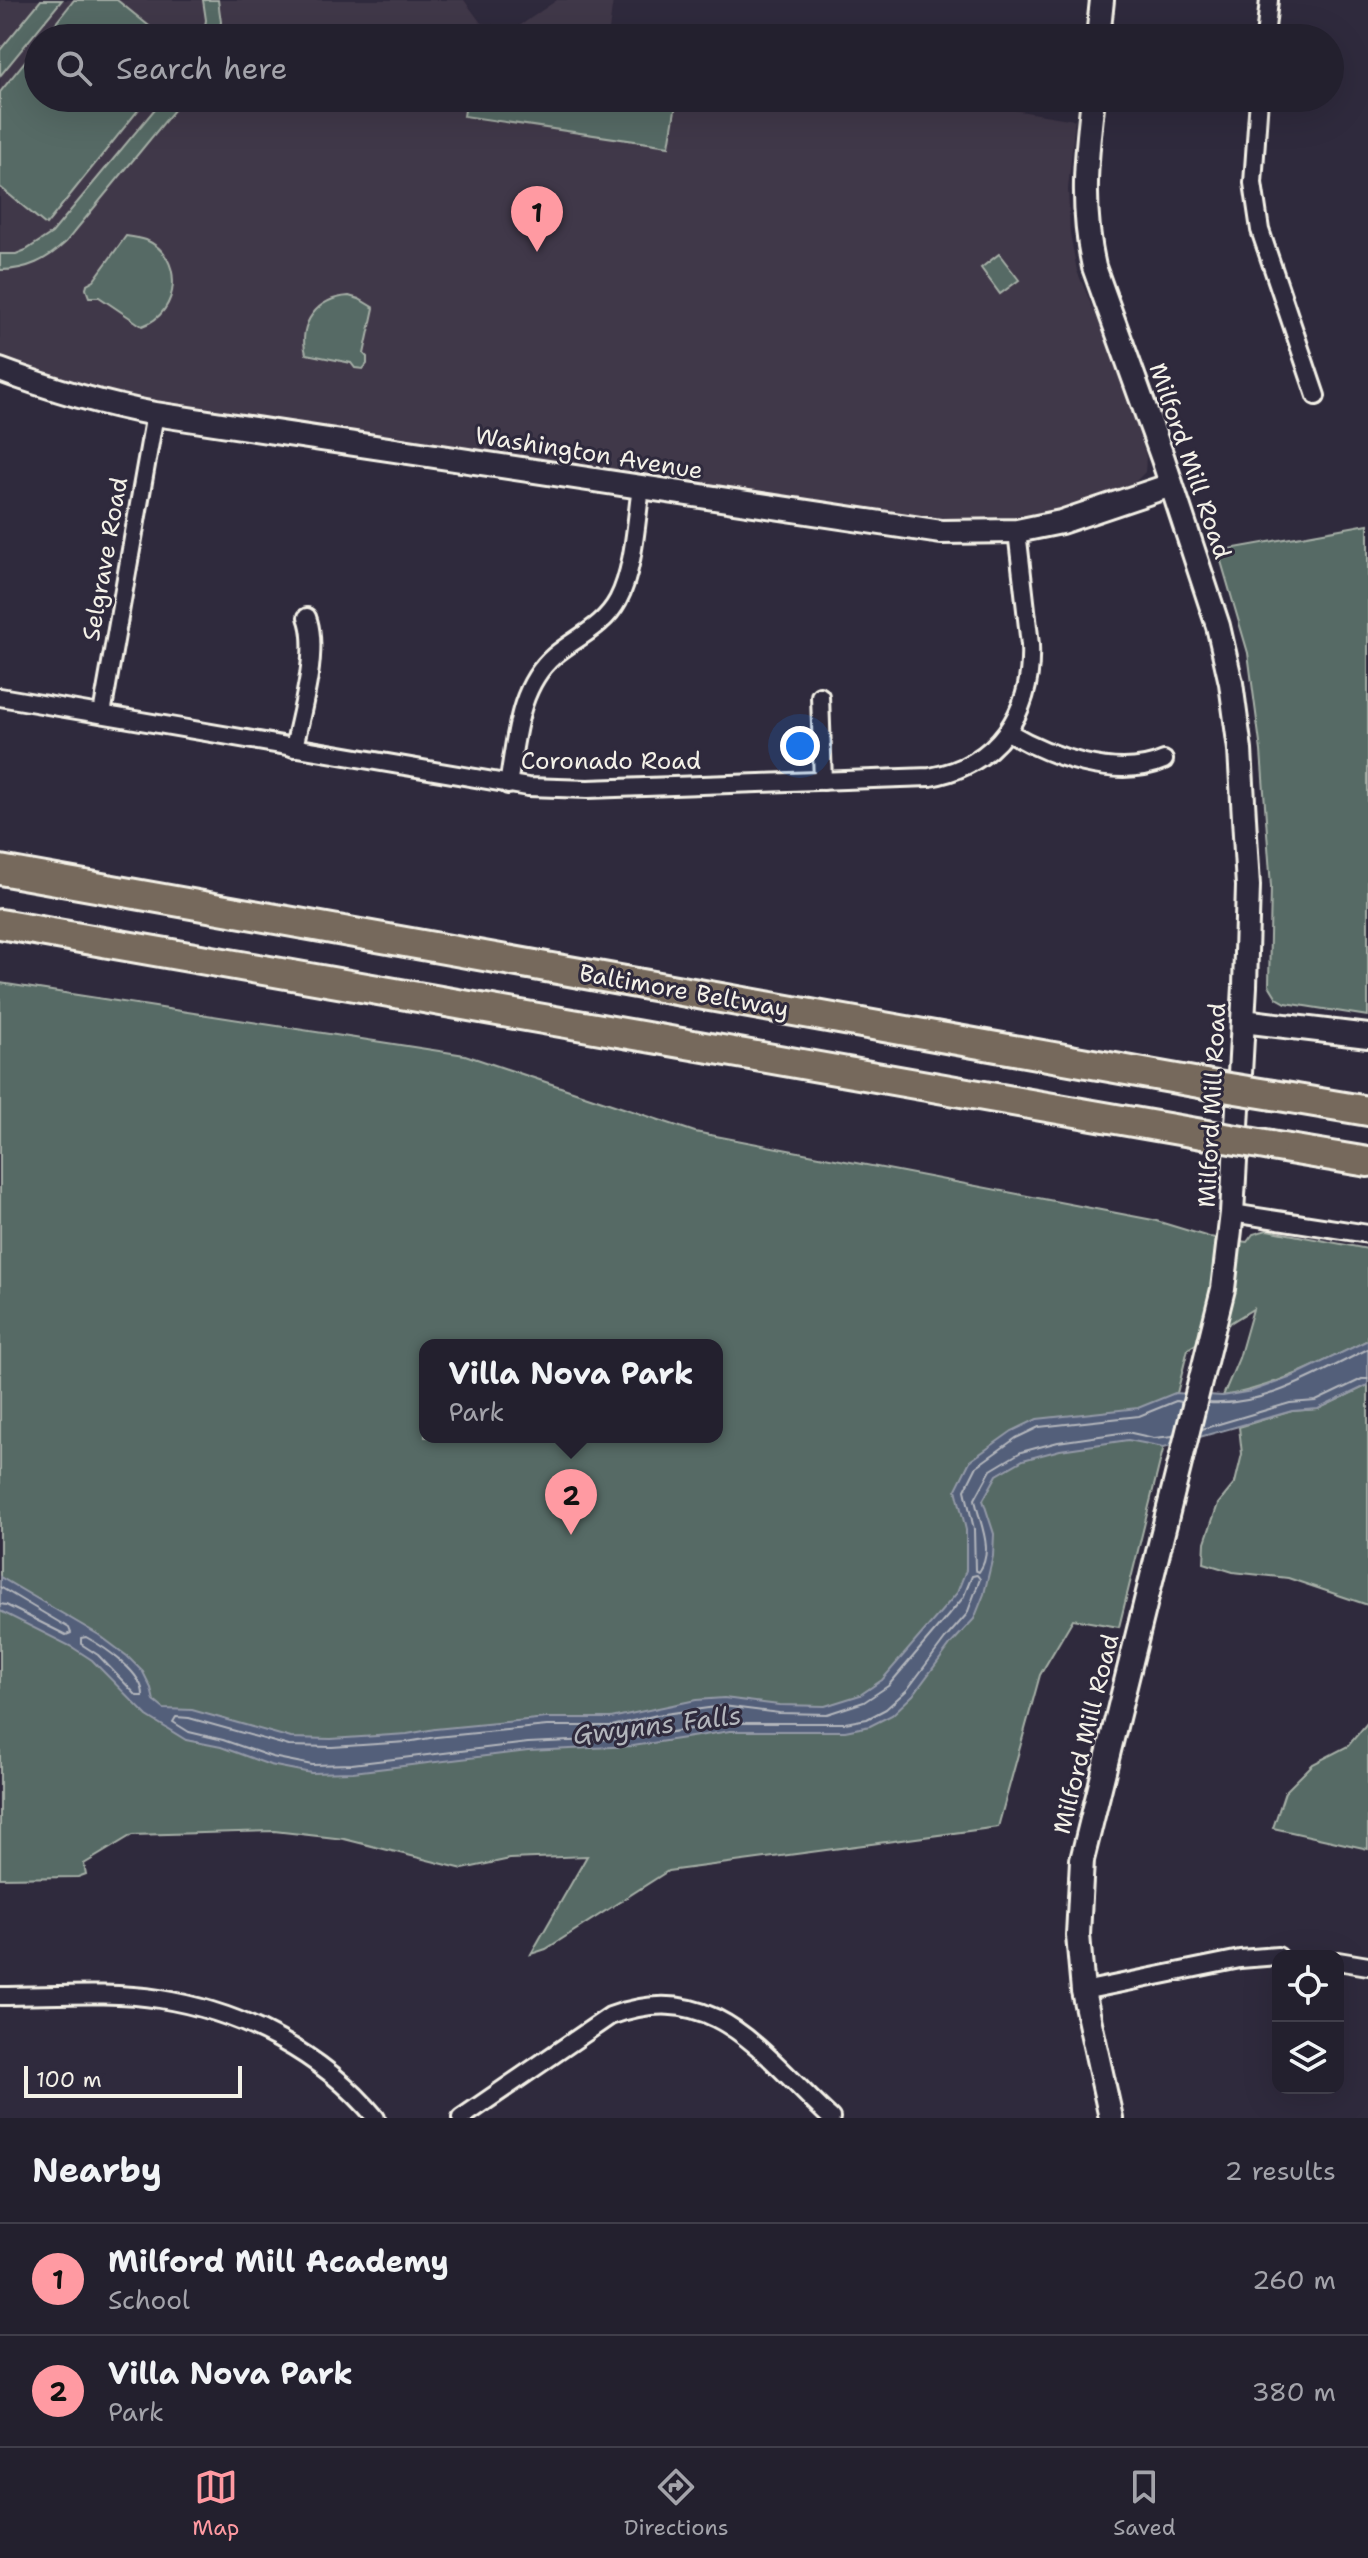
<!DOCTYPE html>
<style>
:root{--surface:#23202e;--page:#2f2d3a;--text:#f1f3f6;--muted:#a3a3aa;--line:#403e4a;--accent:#ff9aa2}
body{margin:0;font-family:"Shantell Sans",sans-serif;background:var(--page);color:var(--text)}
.controls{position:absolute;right:24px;bottom:24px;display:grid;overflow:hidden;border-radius:16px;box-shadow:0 8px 32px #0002}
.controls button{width:72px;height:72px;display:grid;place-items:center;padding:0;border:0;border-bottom:2px solid var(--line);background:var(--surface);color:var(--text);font:40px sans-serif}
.scale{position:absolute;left:24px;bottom:20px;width:218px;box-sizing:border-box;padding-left:8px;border:4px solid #f4f1e8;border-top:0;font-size:22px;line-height:28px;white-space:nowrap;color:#f4f1e8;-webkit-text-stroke:6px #2f2a3d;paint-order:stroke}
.you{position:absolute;left:800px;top:746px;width:28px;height:28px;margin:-20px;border:6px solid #fff;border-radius:50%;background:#1a73e8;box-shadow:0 0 0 12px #1a73e833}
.badge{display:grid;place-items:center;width:52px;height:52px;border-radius:50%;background:var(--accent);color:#111;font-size:26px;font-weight:700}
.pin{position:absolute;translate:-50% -66px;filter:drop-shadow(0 2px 4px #0008)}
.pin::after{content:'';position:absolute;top:42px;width:28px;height:24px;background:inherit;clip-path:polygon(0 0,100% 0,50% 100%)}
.popup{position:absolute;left:419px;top:1339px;width:304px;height:104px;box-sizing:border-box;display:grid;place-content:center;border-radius:16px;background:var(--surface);filter:drop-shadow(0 2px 6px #0005);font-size:26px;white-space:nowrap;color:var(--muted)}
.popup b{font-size:30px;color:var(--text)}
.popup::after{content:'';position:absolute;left:50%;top:100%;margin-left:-16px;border:16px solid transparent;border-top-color:var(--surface)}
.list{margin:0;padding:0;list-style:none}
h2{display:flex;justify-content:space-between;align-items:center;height:104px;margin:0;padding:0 32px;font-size:34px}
h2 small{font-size:26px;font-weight:400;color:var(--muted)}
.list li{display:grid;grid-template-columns:52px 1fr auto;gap:24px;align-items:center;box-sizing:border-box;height:112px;padding:0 32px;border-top:2px solid var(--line)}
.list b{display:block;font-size:30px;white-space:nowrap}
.list p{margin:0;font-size:26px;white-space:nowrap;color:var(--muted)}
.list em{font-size:26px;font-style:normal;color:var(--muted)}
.icon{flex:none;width:44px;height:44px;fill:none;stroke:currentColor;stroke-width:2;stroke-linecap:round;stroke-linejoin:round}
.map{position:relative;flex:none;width:1368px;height:2118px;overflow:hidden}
.search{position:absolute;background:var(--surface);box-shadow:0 8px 32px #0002;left:24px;right:24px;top:24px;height:88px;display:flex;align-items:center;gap:20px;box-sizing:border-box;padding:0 28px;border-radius:44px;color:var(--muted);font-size:30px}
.sheet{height:328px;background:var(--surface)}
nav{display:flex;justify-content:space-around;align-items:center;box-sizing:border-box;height:112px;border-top:2px solid var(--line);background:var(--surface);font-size:22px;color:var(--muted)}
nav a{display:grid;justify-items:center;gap:4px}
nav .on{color:var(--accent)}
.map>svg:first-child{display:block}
</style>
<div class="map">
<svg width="1368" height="2118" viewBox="0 0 1368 2118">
<rect width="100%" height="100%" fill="#2f2a3d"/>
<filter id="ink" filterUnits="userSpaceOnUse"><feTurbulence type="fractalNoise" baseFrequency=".0125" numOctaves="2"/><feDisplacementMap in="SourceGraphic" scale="16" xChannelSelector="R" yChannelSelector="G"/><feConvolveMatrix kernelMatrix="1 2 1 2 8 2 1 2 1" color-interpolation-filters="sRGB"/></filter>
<g filter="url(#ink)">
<polygon fill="#413748" points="0,0 464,0 481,23 515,29 557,0 613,0 608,38 38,38 38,98 940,98 1075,120 1068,189 1070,233 1077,271 1123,379 1146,457 1145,472 1131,486 1058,510 1016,517 941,519 156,401 73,382 0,357"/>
<g fill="#566b65" stroke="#a5aea6" stroke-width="2" fill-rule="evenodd">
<polygon points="41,0 62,0 0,76 0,50"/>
<polygon points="74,0 117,0 164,38 44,38"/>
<polygon points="203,0 218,0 221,22 218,38 203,38 206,20"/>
<polygon points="38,45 38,98 148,98 46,225 0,187 0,92"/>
<path d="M 164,98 L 184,98 L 66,242 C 47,260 27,270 0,270 L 0,254 L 16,254 L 26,250 L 52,233 Z"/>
<polygon points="467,98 677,98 669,146 464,116"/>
<path d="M 126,236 C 133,237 140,238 146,240 C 184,256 181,313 142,326 L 99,297 L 89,297 L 86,289 L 87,284 L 94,280 Z"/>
<polygon points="999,254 1019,280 1000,294 981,268"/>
<path d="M 349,296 L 359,299 L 374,308 L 364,354 L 367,357 L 367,364 L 363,369 L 355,368 L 351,363 L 306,354 C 298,323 317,298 349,296 Z"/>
<polygon points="1368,524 1368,1016 1286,1003 1277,998 1269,985 1271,887 1261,751 1248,653 1218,551"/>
<path d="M 0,983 L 465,1055 L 695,1132 L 1153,1220 L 1209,1237 L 1247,1242 L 1253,1234 L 1267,1230 L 1368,1249 L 1368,1340 C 1321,1363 1275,1387 1223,1396 L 1239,1358 L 1253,1309 L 1188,1349 L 1119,1627 L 1073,1619 L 1040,1675 L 998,1827 L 668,1871 L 546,1949 L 531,1954 L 587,1856 L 510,1859 L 463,1869 L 344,1839 L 274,1831 L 132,1835 L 84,1864 L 86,1874 L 78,1877 L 0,1878 ZM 425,1345 L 717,1345 L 717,1437 L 425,1437 Z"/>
<polygon points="1368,1385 1368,1605 1288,1578 1233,1572 1204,1563 1205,1542 1218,1504 1235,1483 1242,1454 1239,1427 1292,1411 1318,1409"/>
<polygon points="1368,1722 1368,1849 1273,1828 1285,1792 1313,1764 1348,1746"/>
</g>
<polygon fill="#525e7a" stroke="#9399a6" stroke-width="2" points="1368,1340 1368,1385 1318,1409 1292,1411 1164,1447 1128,1440 1060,1450 1023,1460 997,1475 983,1500 994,1534 993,1556 984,1594 974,1619 951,1644 913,1695 892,1715 870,1726 845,1731 730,1731 633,1746 528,1751 353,1772 311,1773 270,1765 221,1747 186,1740 147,1716 92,1660 72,1647 0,1611 0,1577 99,1635 127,1656 143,1672 151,1688 154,1701 164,1709 192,1710 291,1738 331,1739 407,1734 435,1729 546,1718 611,1718 696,1700 724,1698 779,1705 825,1706 860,1695 882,1680 957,1593 966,1570 966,1530 956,1489 970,1461 1012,1431 1037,1419 1138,1408 1175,1393 1223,1396 1252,1391 1289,1378"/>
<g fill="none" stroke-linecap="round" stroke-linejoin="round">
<g stroke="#b3b6bc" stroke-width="2">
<path d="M 1208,1403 C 1264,1407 1319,1373 1368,1349"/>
<polyline points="1202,1429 1290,1403 1316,1401 1362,1379 1368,1379"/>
<path d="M 1173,1436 L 1154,1438 L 1127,1432 L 1058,1442 L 1021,1452 L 991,1470 L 975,1499 C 979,1523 995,1549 979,1572 L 975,1570 L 974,1529 L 965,1490 L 977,1466 L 1016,1438 L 1039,1427 L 1139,1416 L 1176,1401 L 1182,1402"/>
<polygon points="977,1575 980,1579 967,1614 945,1639 907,1690 886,1709 867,1719 845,1723 730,1723 633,1738 528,1743 352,1764 312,1765 272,1757 223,1740 189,1732 173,1722 176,1717 189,1718 289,1746 332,1747 407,1742 436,1737 547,1726 612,1726 657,1715 723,1706 779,1713 827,1714 864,1702 888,1686 963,1598 972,1576"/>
<polyline points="0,1587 69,1628 71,1633 66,1635 6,1605 0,1604"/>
<path d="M 86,1637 C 104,1647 144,1673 143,1696 L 137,1696 L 98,1655 L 81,1644 L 81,1638 Z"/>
</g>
<g stroke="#f4f1e8" stroke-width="22">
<g id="street">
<polyline points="1265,38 1269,0"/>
<polyline points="1259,98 1253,183 1260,230 1316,396"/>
<polyline points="820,696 823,781"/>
<path d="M 0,697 L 528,787 L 588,789 L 930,777 C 998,765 1033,712 1030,645 L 1017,531"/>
<polyline points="102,714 155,414"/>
<path d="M 1008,732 C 1049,756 1117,781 1164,760"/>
<path d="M 294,748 C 301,712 320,651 307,617"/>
<path d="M 508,785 C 516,741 517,688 554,656 C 576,637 603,628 618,600 C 634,570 636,521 641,487"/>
<polyline points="1232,1213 1368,1234"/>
<polyline points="1338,1961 1368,1966"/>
<polyline points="1083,1991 1240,1959 1278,1956"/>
<path d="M 0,1996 C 53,1996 108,1991 160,1999 C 242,2012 322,2053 376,2118"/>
<path d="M 461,2118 L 610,2016 C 715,1977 762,2055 831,2118"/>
</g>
</g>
<g stroke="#f4f1e8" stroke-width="28">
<g id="secondary">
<polyline points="1098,38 1102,0"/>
<path d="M 1093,98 C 1086,159 1081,206 1094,267 L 1163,459 L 1218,626 L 1231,683 L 1240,750 L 1248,886 L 1245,986 L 1232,1213 L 1223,1289 L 1082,1860 L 1078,1935 L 1083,1991 L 1111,2118"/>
<path d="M 0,370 C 51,389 102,404 155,414 L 941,532 L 1017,531 L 1061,522 L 1171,485"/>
<polyline points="1243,1021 1368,1036"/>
</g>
</g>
<g stroke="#f4f1e8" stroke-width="34">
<g id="highway">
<polyline points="0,870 1205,1084"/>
<polyline points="0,924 1202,1134"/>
<polyline points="1273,1095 1368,1111"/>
<polyline points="1271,1146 1368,1162"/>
</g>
</g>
<use href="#street" stroke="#2f2a3d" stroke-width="16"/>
<use href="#secondary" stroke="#2f2a3d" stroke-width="22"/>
<use href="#highway" stroke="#76695c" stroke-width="28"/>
<g stroke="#f4f1e8" stroke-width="34" stroke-linecap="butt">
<g id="highway-bridge">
<polyline points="1205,1084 1273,1095"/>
<polyline points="1202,1134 1271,1146"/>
</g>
</g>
<use href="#highway-bridge" stroke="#76695c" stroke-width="28"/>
</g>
</g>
<g text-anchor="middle" stroke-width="6" stroke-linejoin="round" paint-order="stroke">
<g font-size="24" fill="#f4f1e8" stroke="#2f2a3d">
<text transform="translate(589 453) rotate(9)" y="8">Washington Avenue</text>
<text transform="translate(1190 461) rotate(71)" y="8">Milford Mill Road</text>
<text transform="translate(105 559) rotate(-80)" y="8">Selgrave Road</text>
<text x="611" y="769">Coronado Road</text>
<text transform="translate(684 991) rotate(10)" y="8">Baltimore Beltway</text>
<text transform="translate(1212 1105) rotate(-87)" y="8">Milford Mill Road</text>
<text transform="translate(1086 1734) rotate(-76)" y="8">Milford Mill Road</text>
</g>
<g font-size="26" font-style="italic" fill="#b3b6bc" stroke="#2f2a3d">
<text transform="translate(657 1725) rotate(-7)" y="9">Gwynns Falls</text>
</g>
</g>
</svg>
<div class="controls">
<button><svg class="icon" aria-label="locate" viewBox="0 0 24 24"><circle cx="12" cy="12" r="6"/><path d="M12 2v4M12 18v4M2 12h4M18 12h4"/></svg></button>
<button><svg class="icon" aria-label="layers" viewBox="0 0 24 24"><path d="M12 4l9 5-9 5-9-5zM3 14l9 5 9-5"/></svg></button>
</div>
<div class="scale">100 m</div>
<div class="you"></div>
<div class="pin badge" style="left:537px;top:252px">1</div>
<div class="pin badge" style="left:571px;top:1535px">2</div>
<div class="popup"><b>Villa Nova Park</b>Park</div>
<div class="search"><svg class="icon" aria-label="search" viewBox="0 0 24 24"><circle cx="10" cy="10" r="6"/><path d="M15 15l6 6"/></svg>Search here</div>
</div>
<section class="sheet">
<h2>Nearby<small>2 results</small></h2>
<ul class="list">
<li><span class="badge">1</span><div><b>Milford Mill Academy</b><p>School</p></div><em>260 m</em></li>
<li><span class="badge">2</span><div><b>Villa Nova Park</b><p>Park</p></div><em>380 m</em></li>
</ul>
</section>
<nav>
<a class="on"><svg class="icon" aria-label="map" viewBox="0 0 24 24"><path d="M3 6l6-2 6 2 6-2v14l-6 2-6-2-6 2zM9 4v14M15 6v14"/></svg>Map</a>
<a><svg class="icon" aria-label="directions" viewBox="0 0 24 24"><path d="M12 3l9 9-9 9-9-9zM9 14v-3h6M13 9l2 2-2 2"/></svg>Directions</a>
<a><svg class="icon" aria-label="saved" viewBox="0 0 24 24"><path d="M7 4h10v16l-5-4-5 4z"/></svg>Saved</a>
</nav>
